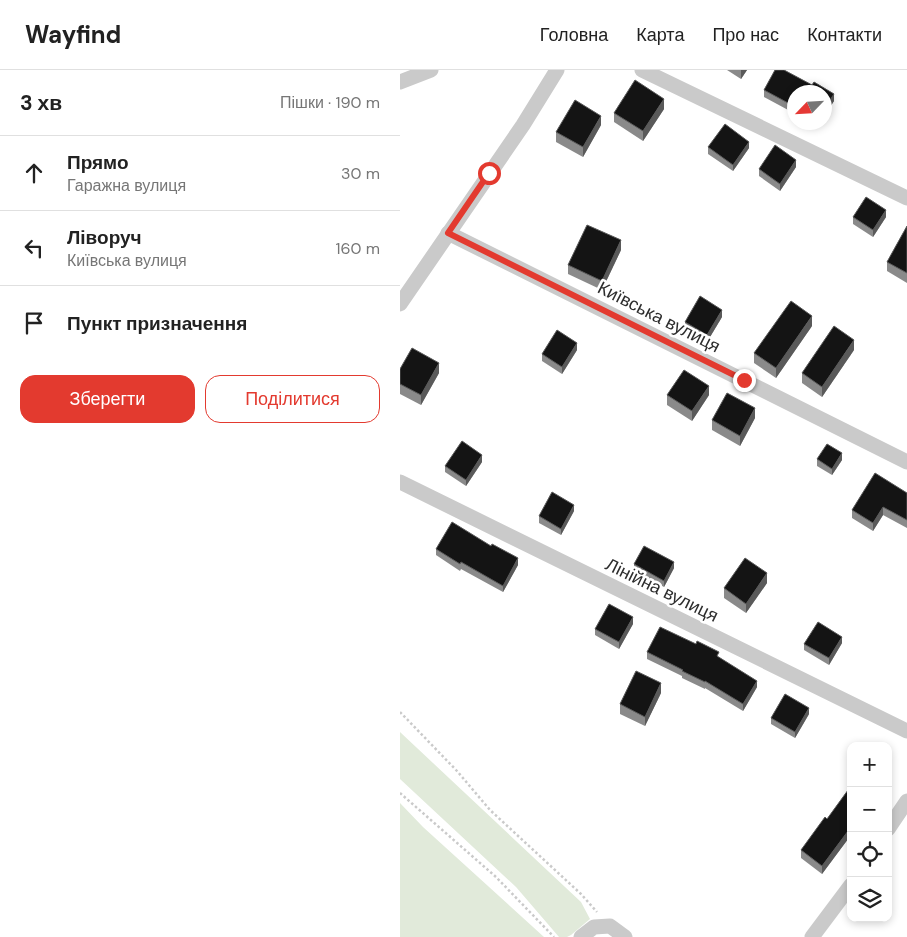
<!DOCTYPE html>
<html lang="uk">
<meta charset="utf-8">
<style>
:root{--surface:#fff;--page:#f2f2f2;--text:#222;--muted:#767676;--line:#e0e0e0;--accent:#e33a2f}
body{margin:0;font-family:"DM Sans",sans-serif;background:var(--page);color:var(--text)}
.controls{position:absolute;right:15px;bottom:15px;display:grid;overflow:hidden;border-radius:10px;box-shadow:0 2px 8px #0003}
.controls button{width:45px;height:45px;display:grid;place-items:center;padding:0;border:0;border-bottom:1px solid var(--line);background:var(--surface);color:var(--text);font:25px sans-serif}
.compass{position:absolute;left:387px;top:15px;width:45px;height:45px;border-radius:50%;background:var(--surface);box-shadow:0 2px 8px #0003;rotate:245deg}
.stop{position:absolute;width:15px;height:15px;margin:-11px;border:4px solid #e33a2f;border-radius:50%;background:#fff}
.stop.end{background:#e33a2f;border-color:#fff;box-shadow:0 1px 5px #0008}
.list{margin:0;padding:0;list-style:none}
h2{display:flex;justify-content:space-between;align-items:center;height:65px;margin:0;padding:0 20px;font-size:21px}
h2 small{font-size:16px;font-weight:400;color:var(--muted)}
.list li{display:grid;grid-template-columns:32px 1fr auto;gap:15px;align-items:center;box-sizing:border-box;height:75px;padding:0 20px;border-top:1px solid var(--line)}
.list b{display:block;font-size:19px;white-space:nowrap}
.list p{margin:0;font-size:16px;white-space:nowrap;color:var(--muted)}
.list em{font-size:16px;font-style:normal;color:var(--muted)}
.actions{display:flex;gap:10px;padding:15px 20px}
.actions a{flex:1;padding:11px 0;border:1px solid var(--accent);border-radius:15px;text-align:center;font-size:18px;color:var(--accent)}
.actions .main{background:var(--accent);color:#fff}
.icon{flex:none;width:28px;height:28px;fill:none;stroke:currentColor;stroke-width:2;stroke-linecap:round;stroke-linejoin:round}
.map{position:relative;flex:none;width:507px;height:867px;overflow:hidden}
header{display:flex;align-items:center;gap:30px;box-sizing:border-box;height:70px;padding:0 25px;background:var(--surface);border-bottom:1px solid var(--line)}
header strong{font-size:24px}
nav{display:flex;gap:28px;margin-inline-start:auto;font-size:18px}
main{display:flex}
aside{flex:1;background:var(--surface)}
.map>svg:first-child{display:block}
</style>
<header>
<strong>Wayfind</strong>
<nav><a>Головна</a><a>Карта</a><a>Про нас</a><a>Контакти</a></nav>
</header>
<main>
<aside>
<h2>3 хв<small>Пішки · 190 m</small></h2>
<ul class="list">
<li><svg class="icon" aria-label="ahead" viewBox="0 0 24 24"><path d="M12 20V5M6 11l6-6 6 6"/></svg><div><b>Прямо</b><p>Гаражна вулиця</p></div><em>30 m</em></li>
<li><svg class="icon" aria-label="left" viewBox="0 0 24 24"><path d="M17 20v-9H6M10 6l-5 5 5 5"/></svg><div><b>Ліворуч</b><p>Київська вулиця</p></div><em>160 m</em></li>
<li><svg class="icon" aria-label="arrive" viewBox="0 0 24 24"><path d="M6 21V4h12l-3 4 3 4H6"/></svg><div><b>Пункт призначення</b></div></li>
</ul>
<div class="actions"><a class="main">Зберегти</a><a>Поділитися</a></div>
</aside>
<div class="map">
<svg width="507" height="867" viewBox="0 0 507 867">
<rect width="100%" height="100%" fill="#fff"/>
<g fill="#e1eada">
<polygon points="0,662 181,832 190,849 171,865 167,867 159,867 116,817 0,709"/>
<polygon points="0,733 23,757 144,867 0,867"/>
</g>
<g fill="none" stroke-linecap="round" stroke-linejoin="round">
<g stroke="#cacaca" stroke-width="2.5" stroke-dasharray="2.5 2.5" stroke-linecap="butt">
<polyline points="0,642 57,701 90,740 181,824 197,842"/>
<polyline points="0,723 96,807 154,867"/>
</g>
<g stroke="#cacaca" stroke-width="15">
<polyline points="242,0 507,128"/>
<polyline points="0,12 31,0"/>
<polyline points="48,163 507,392"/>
<polyline points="0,234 123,55 157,0"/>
<polyline points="0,412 507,661"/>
<polyline points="488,759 507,731"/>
<polyline points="181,867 194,857 210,856 225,867"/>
<polyline points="412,867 451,815"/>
</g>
</g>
<g fill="#8a8a8a">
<polygon points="327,0 347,0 341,9"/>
<polygon points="375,0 384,0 412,15 414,12 434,24 434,31 424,46 424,22 394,22 394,42 391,39 390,41 364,27 364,20"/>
<polygon points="264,39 243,71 214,52 214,43"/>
<polygon points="412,52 421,52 418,56"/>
<polygon points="201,55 183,87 156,72 156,62"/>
<polygon points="308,77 349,78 333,101 308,84"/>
<polygon points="396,97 380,121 359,106 359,99"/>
<polygon points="453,147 486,147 473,167 453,154"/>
<polygon points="507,156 507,213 487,201 487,192"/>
<polygon points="221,180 202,220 168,204 168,195"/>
<polygon points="322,247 307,272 285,258 285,252"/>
<polygon points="412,256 376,308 354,293 354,283"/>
<polygon points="177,280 162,304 142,291 142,284"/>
<polygon points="454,280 422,327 402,313 402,303"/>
<polygon points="0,299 39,303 21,335 0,324"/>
<polygon points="267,325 309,325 292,351 267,335"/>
<polygon points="355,348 340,376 312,360 312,350"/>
<polygon points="417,389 442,390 432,405 417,396"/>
<polygon points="82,392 66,416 45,402 45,396"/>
<polygon points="507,423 507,458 483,445 473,461 452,448 452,440"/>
<polygon points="174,441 161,465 139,453 139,446"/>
<polygon points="91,476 118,495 103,522 61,499 60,501 36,485 36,479"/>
<polygon points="234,494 274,498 264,517 234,501"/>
<polygon points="367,513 346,543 324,528 324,518"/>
<polygon points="233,554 219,579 195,565 195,559"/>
<polygon points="442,573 429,595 404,580 404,574"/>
<polygon points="247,582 319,587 357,617 343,641 305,618 305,619 282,608 282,606 247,589"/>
<polygon points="261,623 245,656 220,644 220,634"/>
<polygon points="409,644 395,668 371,654 371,648"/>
<polygon points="451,716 451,765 422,804 401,788 401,780 427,749"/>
</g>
<g fill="#5a5a5a">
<polygon points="341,0 347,0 341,9"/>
<polygon points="434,24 434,31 424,46 424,39"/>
<polygon points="264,29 264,39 243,71 243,61"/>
<polygon points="201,46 201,55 183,87 183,77"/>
<polygon points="349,72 349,78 333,101 333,95"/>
<polygon points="396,90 396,97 380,121 380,114"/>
<polygon points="486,140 486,147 473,167 473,160"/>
<polygon points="221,170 221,180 202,220 202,211"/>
<polygon points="322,240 322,247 307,272 307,265"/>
<polygon points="412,246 412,256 376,308 376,298"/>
<polygon points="454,270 454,280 422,327 422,317"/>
<polygon points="177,273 177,280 162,304 162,297"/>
<polygon points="39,293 39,303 21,335 21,325"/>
<polygon points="309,316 309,325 292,351 292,341"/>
<polygon points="355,338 355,348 340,376 340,366"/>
<polygon points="442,383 442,390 432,405 432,399"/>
<polygon points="82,385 82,392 66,416 66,410"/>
<polygon points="174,435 174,441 161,465 161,459"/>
<polygon points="483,437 483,445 473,461 473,453"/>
<polygon points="118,488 118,495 103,522 103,516"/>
<polygon points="274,492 274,498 264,517 264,511"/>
<polygon points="367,503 367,513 346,543 346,534"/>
<polygon points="233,547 233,554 219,579 219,572"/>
<polygon points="442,567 442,573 429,595 429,588"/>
<polygon points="357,611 357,617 343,641 343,634"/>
<polygon points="261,613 261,623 245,656 245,647"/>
<polygon points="409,638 409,644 395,668 395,662"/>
<polygon points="451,757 451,765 422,804 422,796"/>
</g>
<g fill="#141414" stroke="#5a5a5a">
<polygon points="375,0 384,0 412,15 414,12 434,24 424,39 424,22 394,22 394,35 391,33 390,34 364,20"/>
<polygon points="235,10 264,29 243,61 214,43"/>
<polygon points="175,30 201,46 183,77 156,62"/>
<polygon points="325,54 349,72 333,95 308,77"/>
<polygon points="375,75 396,90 380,114 359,99"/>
<polygon points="466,127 486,140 473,160 453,147"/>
<polygon points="187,155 221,170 202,211 168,195"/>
<polygon points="507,156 507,203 487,192"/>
<polygon points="300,226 322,240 307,265 285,252"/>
<polygon points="391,231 412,246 376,298 354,283"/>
<polygon points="434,256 454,270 422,317 402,303"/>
<polygon points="157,260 177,273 162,297 142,284"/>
<polygon points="12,278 39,293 21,325 0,314 0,299"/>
<polygon points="284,300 309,316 292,341 267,325"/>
<polygon points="327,323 355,338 340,366 312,350"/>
<polygon points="62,371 82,385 66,410 45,396"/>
<polygon points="427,374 442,383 432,399 417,389"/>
<polygon points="475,403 507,423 507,450 483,437 473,453 452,440"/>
<polygon points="152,422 174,435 161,459 139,446"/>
<polygon points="52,452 91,476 92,474 118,488 103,516 61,492 60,494 36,479"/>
<polygon points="244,476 274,492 264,511 234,494"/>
<polygon points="345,488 367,503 346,534 324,518"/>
<polygon points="209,534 233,547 219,572 195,559"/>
<polygon points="418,552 442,567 429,588 404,574"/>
<polygon points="260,557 296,574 297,571 319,582 317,586 357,611 343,634 305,611 305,612 282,601 283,600 247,582"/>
<polygon points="236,601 261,613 245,647 220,634"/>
<polygon points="385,624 409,638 395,662 371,648"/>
<polygon points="451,716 451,757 422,796 401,780 425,747 427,749"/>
</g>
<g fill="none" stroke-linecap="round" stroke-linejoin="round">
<polyline stroke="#e33a2f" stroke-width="6" points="89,103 48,163 344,310"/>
</g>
<g text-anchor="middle" stroke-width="5" stroke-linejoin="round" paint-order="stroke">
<g font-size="18" fill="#2d2d2d" stroke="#fff">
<text transform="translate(259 247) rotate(27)" y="6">Київська вулиця</text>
<text transform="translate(262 520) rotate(26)" y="6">Лінійна вулиця</text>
</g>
</g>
</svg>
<div class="controls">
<button>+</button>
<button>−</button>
<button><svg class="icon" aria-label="locate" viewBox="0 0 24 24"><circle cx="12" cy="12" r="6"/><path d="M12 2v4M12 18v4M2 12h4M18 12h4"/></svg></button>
<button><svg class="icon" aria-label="layers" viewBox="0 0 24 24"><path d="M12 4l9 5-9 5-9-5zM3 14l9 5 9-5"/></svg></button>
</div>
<svg class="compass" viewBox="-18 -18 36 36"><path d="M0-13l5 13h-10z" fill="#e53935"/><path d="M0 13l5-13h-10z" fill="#767676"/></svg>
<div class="stop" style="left:89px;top:103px"></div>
<div class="stop end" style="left:344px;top:310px"></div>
</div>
</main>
